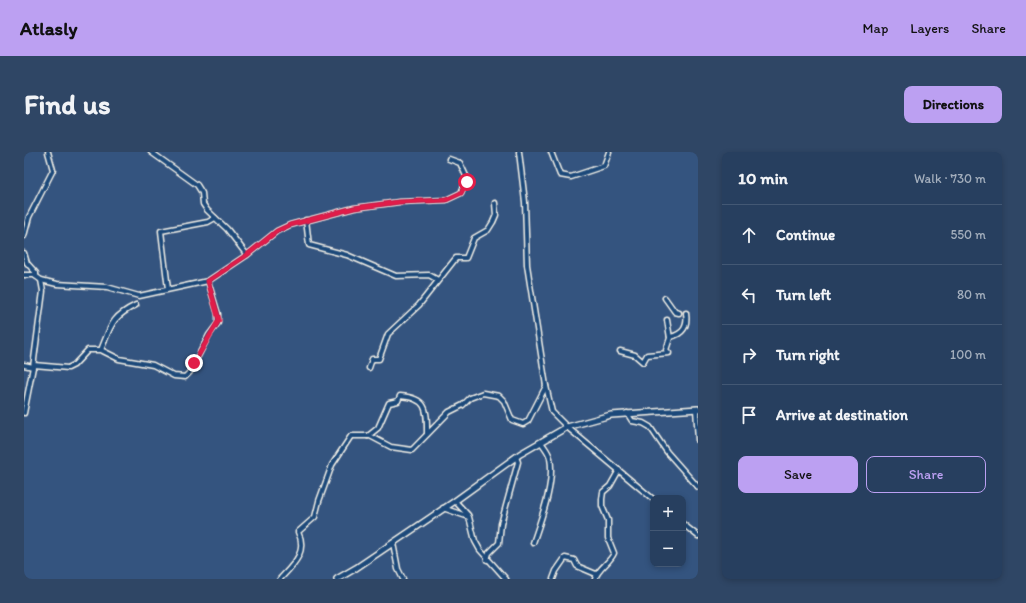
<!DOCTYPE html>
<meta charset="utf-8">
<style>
:root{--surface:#273f5f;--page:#2f4665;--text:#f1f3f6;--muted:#a4afbd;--line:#435874;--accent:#bca0f2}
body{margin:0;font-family:Itim,sans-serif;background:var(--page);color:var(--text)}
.controls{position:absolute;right:12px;bottom:12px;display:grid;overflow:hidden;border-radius:8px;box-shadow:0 2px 6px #0003}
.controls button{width:36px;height:36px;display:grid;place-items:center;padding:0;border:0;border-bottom:1px solid var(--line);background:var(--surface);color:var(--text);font:20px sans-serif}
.stop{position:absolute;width:12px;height:12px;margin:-9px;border:3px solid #e11d48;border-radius:50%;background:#fff}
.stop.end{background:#e11d48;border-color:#fff;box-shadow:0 1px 4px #0008}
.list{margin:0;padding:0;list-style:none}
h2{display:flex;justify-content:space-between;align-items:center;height:52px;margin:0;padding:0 16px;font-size:17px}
h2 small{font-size:13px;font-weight:400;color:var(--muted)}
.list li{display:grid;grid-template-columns:26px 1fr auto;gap:12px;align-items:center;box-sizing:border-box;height:60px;padding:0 16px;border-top:1px solid var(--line)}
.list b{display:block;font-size:15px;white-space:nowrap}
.list em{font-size:13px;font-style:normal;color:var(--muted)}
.actions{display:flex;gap:8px;padding:12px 16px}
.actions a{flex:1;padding:9px 0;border:1px solid var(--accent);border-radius:8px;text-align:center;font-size:14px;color:var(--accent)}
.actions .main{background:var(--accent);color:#111}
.icon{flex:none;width:22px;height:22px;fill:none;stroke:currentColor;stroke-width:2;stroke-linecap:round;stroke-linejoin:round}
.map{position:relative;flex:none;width:674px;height:427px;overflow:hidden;border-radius:8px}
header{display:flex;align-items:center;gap:24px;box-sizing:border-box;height:56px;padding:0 20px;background:var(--accent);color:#111}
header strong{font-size:19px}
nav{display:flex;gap:22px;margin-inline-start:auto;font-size:14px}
.intro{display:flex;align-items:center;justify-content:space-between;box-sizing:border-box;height:96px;padding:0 24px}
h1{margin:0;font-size:28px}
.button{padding:10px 18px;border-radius:8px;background:var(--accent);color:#111;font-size:14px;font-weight:700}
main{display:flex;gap:24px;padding:0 24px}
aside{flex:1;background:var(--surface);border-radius:8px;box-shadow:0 2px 6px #0003}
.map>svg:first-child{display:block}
</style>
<header>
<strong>Atlasly</strong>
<nav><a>Map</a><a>Layers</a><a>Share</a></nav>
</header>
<div class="intro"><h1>Find us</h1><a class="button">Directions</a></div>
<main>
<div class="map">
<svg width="674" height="427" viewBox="0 0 674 427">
<rect width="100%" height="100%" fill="#34547f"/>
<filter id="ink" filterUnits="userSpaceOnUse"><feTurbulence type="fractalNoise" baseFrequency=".025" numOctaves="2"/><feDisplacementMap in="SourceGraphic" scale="8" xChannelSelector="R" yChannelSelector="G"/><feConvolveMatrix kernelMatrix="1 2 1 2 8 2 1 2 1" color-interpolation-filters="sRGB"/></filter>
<g filter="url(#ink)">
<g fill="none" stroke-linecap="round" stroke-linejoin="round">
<g stroke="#f4f1e8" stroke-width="7">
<g id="minor">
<polyline points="127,0 173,33 178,41 179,52 183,58 203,77 223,103"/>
<polyline points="495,0 501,50 503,113 522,234 528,260 543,275 629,347"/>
<polyline points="527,0 536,23 547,25 580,14 585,0"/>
<polyline points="282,68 285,93 323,103 372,124 405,123 414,128"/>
<polyline points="0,84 5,65 29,18 24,0"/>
<polyline points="0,101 3,111 12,121 12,124"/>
<polyline points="0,123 10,123 17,128 19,139 9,215 0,261"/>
<polyline points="17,128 33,132 83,135 115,144 184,129 223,103 253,79 266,73 330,56 375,50 422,48 437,41 443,26 436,11 425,7"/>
<polyline points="144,137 137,79 184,70 191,66"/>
<polyline points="641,146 651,160 655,161"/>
<path d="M 646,185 C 660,182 664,174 662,161"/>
<polyline points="77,198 95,207 129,213 150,224 161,225 166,220 185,183 194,171 194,162 184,129"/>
<polyline points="596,199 611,203 619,210 623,203 645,201 642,198 646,186 643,168"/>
<polyline points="0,213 9,215"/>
<path d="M 10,213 L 44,216 L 50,213 L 64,198 L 77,198 C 87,174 87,165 112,153"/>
<polyline points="345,216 348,207 355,207 364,182 395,153 432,106 442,106 450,86 464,78 469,70 472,63 471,51"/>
<polyline points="672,257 674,288"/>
<polyline points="603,261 608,269 619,271 626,275 643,300 674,335"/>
<path d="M 344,284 L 354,276 L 365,251 L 374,249 L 376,244 C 404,246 403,258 403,282"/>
<polyline points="431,349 444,363"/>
<polyline points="419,356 445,365 451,389 456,398 482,427"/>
<polyline points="659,372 674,384"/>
<polyline points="369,391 374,417 379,427"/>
<path d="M 509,391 C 517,367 531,331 526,306 C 525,300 520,295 517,290"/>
<polyline points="463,408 465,401 475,391 477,372 494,310 492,305"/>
<path d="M 256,427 C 269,413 284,400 274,380 L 291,365 L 295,349 L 308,313 L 327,284 L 346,284 L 367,295 L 388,298 L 425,260 L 439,253 L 446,246 L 459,241 L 475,244 L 480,249 L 488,268 L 499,272 L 504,269 L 522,234"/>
<polyline points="529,427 532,419 541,406 550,408 553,414 572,422"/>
<path d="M 571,427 C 574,416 586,411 590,401 L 584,386 L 584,368 L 578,354 L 578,347 L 579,340 L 586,334 L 595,318"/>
</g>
</g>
<g stroke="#f4f1e8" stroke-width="8">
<polyline id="tertiary" points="313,427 332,416 431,349 496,302 543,275 587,263 674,257"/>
</g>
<use href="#minor" stroke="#1f4a7a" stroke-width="4"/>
<use href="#tertiary" stroke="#1f4a7a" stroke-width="5"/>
</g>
</g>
<g fill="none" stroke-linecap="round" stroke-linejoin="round" filter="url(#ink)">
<polyline stroke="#e11d48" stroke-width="5" points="170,211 195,168 184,129 223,103 253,79 266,73 330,56 375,50 422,48 437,41 443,30"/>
</g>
</svg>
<div class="controls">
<button>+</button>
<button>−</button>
</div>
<div class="stop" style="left:443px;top:30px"></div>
<div class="stop end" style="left:170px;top:211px"></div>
</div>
<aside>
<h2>10 min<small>Walk · 730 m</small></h2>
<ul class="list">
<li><svg class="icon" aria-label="ahead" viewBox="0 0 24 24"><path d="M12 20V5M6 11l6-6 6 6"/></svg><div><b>Continue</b></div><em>550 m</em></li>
<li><svg class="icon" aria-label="left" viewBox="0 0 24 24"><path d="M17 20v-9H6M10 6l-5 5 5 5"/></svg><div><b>Turn left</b></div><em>80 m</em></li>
<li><svg class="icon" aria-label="right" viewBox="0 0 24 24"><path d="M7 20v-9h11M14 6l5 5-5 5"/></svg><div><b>Turn right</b></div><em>100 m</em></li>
<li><svg class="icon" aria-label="arrive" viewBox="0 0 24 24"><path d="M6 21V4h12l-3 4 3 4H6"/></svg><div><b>Arrive at destination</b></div></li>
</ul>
<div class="actions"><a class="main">Save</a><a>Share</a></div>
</aside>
</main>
